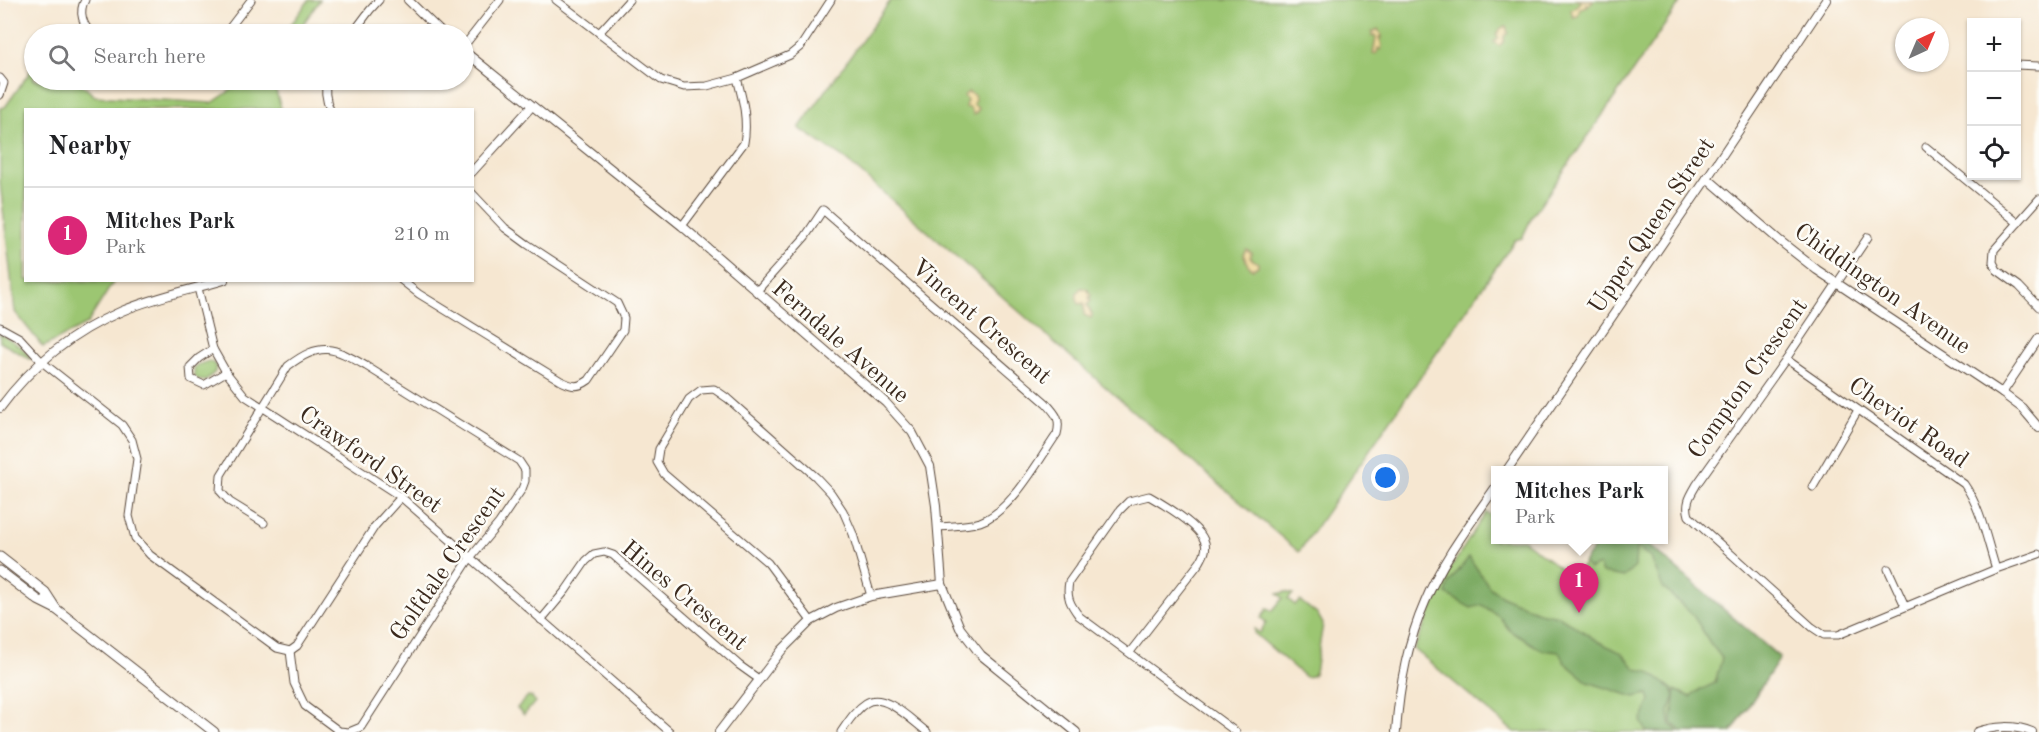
<!DOCTYPE html>
<meta charset="utf-8">
<style>
:root{--surface:#fff;--page:#f2f2f2;--text:#202124;--muted:#757577;--line:#e0e0e0;--accent:#db2777}
body{margin:0;font-family:"Old Standard TT",serif;background:var(--page);color:var(--text)}
.controls{position:absolute;right:18px;top:18px;display:grid;overflow:hidden;border-radius:0px;box-shadow:0 2px 4px #0004}
.controls button{width:54px;height:54px;display:grid;place-items:center;padding:0;border:0;border-bottom:2px solid var(--line);background:var(--surface);color:var(--text);font:30px sans-serif}
.compass{position:absolute;left:1895px;top:18px;width:54px;height:54px;border-radius:50%;background:var(--surface);box-shadow:0 2px 4px #0004;rotate:44deg}
.you{position:absolute;left:1386px;top:478px;width:21px;height:21px;margin:-15px;border:4px solid #fff;border-radius:50%;background:#1a73e8;box-shadow:0 0 0 9px #1a73e833}
.badge{display:grid;place-items:center;width:39px;height:39px;border-radius:50%;background:var(--accent);color:#fff;font-size:20px;font-weight:700}
.pin{position:absolute;translate:-50% -50px;filter:drop-shadow(0 2px 3px #0008)}
.pin::after{content:'';position:absolute;top:32px;width:21px;height:18px;background:inherit;clip-path:polygon(0 0,100% 0,50% 100%)}
.popup{position:absolute;left:1491px;top:466px;width:177px;height:78px;box-sizing:border-box;display:grid;place-content:center;border-radius:0px;background:var(--surface);filter:drop-shadow(0 2px 4px #0005);font-size:20px;white-space:nowrap;color:var(--muted)}
.popup b{font-size:22px;color:var(--text)}
.popup::after{content:'';position:absolute;left:50%;top:100%;margin-left:-12px;border:12px solid transparent;border-top-color:var(--surface)}
.list{margin:0;padding:0;list-style:none}
h2{display:flex;justify-content:space-between;align-items:center;height:78px;margin:0;padding:0 24px;font-size:26px}
h2 small{font-size:20px;font-weight:400;color:var(--muted)}
.list li{display:grid;grid-template-columns:39px 1fr auto;gap:18px;align-items:center;box-sizing:border-box;height:96px;padding:0 24px;border-top:2px solid var(--line)}
.list b{display:block;font-size:22px;white-space:nowrap}
.list p{margin:0;font-size:20px;white-space:nowrap;color:var(--muted)}
.list em{font-size:20px;font-style:normal;color:var(--muted)}
.icon{flex:none;width:33px;height:33px;fill:none;stroke:currentColor;stroke-width:2;stroke-linecap:round;stroke-linejoin:round}
.map{position:relative;flex:none;width:2039px;height:732px;overflow:hidden}
.search{position:absolute;background:var(--surface);box-shadow:0 2px 4px #0004;left:24px;top:24px;width:450px;height:66px;display:flex;align-items:center;gap:15px;box-sizing:border-box;padding:0 21px;border-radius:33px;color:var(--muted);font-size:22px}
.panel{position:absolute;background:var(--surface);box-shadow:0 2px 4px #0004;left:24px;top:108px;width:450px;height:174px;border-radius:0px}
.map>svg:first-child{display:block}
</style>
<div class="map">
<svg width="2039" height="732" viewBox="0 0 2039 732">
<rect width="100%" height="100%" fill="#fdfcf7"/>
<filter id="ink" filterUnits="userSpaceOnUse"><feTurbulence type="fractalNoise" baseFrequency=".0167" numOctaves="2"/><feDisplacementMap in="SourceGraphic" scale="12" xChannelSelector="R" yChannelSelector="G"/><feConvolveMatrix kernelMatrix="1 2 1 2 8 2 1 2 1" color-interpolation-filters="sRGB"/></filter>
<filter id="wash" filterUnits="userSpaceOnUse"><feTurbulence type="fractalNoise" baseFrequency=".008" numOctaves="4" result="noise"/><feDisplacementMap in="SourceGraphic" scale="24" xChannelSelector="R" yChannelSelector="G"/><feGaussianBlur stdDeviation="1.35" result="paint"/><feColorMatrix in="noise" values="0 0 0 0 0 0 0 0 0 0 0 0 0 0 0 0 0 1.4 0 .05"/><feComposite in="paint" operator="in"/></filter>
<g filter="url(#wash)">
<rect width="100%" height="100%" fill="#f6e7d1"/>
<g fill="#9cc672" stroke="#6c7848" stroke-width="1.5">
<polygon points="309,0 320,0 296,34 284,34"/>
<polygon points="891,0 1682,0 1532,217 1522,238 1515,240 1299,552 1142,419 846,160 799,128"/>
<polygon points="34,66 34,80 76,80 95,96 212,103 246,80 273,80 281,109 26,110 26,280 114,281 87,324 43,347 15,312 0,183 0,108 5,107"/>
<polygon points="0,333 21,347 31,358 30,359 0,342"/>
<polygon points="209,361 216,365 215,372 205,381 198,380 194,376 194,368 197,365"/>
<polygon points="1486,512 1495,519 1495,540 1523,540 1574,578 1600,540 1643,540 1780,658 1732,732 1514,732 1414,649 1448,572"/>
<polygon points="1285,592 1293,594 1288,599 1295,605 1300,601 1318,615 1323,624 1315,672 1312,676 1305,677 1254,633 1254,629 1260,633 1266,622 1261,618 1267,609 1272,611 1283,598 1278,594"/>
<polygon points="528,696 532,697 535,702 524,715 517,708"/>
</g>
<g fill="#7dab64" stroke="#5c6a41" stroke-width="1.5">
<path d="M 1600,540 L 1643,540 L 1780,658 L 1734,728 L 1729,732 L 1682,732 L 1672,723 C 1671,712 1677,701 1675,690 L 1691,697 L 1694,693 L 1715,683 L 1722,658 L 1710,643 L 1694,616 L 1663,588 L 1651,558 L 1636,546 L 1635,567 L 1624,577 L 1602,573 L 1599,565 L 1590,569 L 1583,563 Z"/>
<polygon points="1469,557 1490,588 1504,597 1538,612 1559,616 1599,642 1622,653 1636,669 1649,672 1672,689 1675,696 1669,712 1670,724 1679,732 1647,732 1641,721 1650,701 1648,694 1634,697 1588,682 1564,662 1559,652 1542,650 1510,631 1499,616 1482,605 1471,608 1446,594 1449,583"/>
</g>
<g fill="#eeda9e" stroke="#94825e" stroke-width="1.5">
<polygon points="1575,0 1593,0 1593,1 1588,5 1585,3 1587,6 1580,8 1578,16 1573,17 1571,10 1581,2 1581,0"/>
<polygon points="1506,26 1508,33 1504,36 1504,41 1499,46 1494,42 1499,38 1496,35 1501,28"/>
<polygon points="1378,29 1382,36 1382,38 1380,36 1379,38 1382,45 1381,50 1378,48 1377,53 1373,54 1376,38 1375,36 1372,37 1372,32"/>
<polygon points="968,92 974,95 975,100 973,104 979,109 974,115 970,108 965,107 967,100 964,96"/>
<polygon points="1246,249 1251,252 1250,258 1258,263 1258,266 1253,269 1248,265 1243,254"/>
<path d="M 1081,288 L 1087,289 L 1091,295 L 1089,298 L 1091,301 L 1087,305 L 1092,315 L 1091,318 L 1084,315 L 1084,303 L 1079,304 C 1076,298 1075,293 1081,288 Z"/>
</g>
</g>
<g filter="url(#ink)">
<g fill="none" stroke-linecap="round" stroke-linejoin="round">
<g stroke="#574639" stroke-width="9">
<g id="minor">
<path d="M 85,0 C 78,12 83,25 92,34"/>
<polyline points="556,0 661,80 684,87 707,86 737,78 790,55 801,46 831,0"/>
<polyline points="599,33 629,0"/>
<polyline points="225,34 251,0"/>
<polyline points="352,34 370,10 379,0"/>
<polyline points="464,46 500,0"/>
<polyline points="2016,65 2039,66"/>
<polyline points="0,78 4,83 0,95"/>
<path d="M 327,80 C 324,90 326,100 330,110"/>
<polyline points="1926,147 2018,223"/>
<polyline points="2039,199 1994,250 1993,262 1997,270 2019,286 2039,307"/>
<path d="M 682,226 L 744,143 C 748,120 743,100 737,78"/>
<path d="M 1868,237 L 1786,359 L 1697,484 C 1690,496 1685,503 1689,516 L 1812,627 L 1824,635 L 1838,635 L 1996,569 L 2039,554"/>
<path d="M 401,280 L 419,294 L 561,381 C 573,387 578,388 589,380 L 623,330 L 624,318 L 617,303 L 527,244 L 505,228 L 472,193"/>
<polyline points="198,288 213,349 226,372 245,396 401,497 670,732"/>
<path d="M 756,292 L 805,237 L 823,210 L 1046,403 C 1056,414 1061,419 1057,434 C 1038,461 1012,511 980,522 C 967,526 951,526 938,527"/>
<polyline points="0,327 20,338 42,362 122,425 132,440 137,459 129,516 135,538 150,555 277,648 290,651 297,646 375,526 401,497"/>
<polyline points="213,349 199,358 190,367 191,379 204,385 226,372"/>
<path d="M 1786,359 L 1964,484 C 1981,508 1987,541 1996,569"/>
<polyline points="1813,487 1858,410"/>
<path d="M 264,523 L 230,502 L 220,491 L 221,475 L 288,366 C 321,341 333,347 366,366 L 519,461 L 525,470 L 525,481 L 522,489 L 499,523 L 470,558 L 361,727 L 349,732 L 339,731 L 305,706 L 294,683 L 290,651"/>
<polyline points="1888,569 1905,606"/>
<polyline points="541,620 566,590 586,561 594,554 604,552 613,555 739,665 760,680"/>
<polyline points="811,621 768,563 664,474 657,462 659,449 689,399 701,390 714,389 727,398 816,477 831,493 843,511 853,534 871,596"/>
<path d="M 1130,652 L 1200,562 C 1204,555 1208,548 1204,540 C 1198,525 1163,504 1149,496 L 1129,501 L 1120,510 L 1069,582 C 1066,597 1070,604 1079,616 L 1236,732"/>
<path d="M 841,732 C 848,722 855,710 866,703 C 884,691 912,721 927,732"/>
</g>
</g>
<g stroke="#574639" stroke-width="10">
<g id="tertiary">
<polyline points="408,0 443,34"/>
<polyline points="464,51 682,226 886,403 912,432 930,466 936,506 942,584 960,628 981,655 1076,732"/>
<polyline points="472,172 532,106"/>
<polyline points="1707,178 1780,241 1817,270 2002,393 2022,408 2039,428"/>
<polyline points="2002,393 2039,338"/>
<path d="M 0,408 C 31,366 73,332 122,311 C 155,297 190,290 224,280"/>
<polyline points="1507,470 1707,178 1826,0"/>
<polyline points="719,732 782,650 811,621 836,608 871,596 942,584"/>
<path d="M 1396,732 C 1399,688 1407,643 1425,602 C 1442,561 1470,524 1495,488"/>
<path d="M 1977,732 C 1994,726 2015,725 2032,732"/>
</g>
</g>
<g stroke="#574639" stroke-width="11">
<g id="secondary">
<polyline points="0,557 45,592 56,609"/>
<polyline points="0,571 38,600 56,609 214,732"/>
</g>
</g>
<use href="#minor" stroke="#fff" stroke-width="7"/>
<use href="#tertiary" stroke="#fff" stroke-width="8"/>
<use href="#secondary" stroke="#fff" stroke-width="9"/>
</g>
</g>
<g text-anchor="middle" stroke-width="5" stroke-linejoin="round" paint-order="stroke">
<g font-size="24" fill="#3b2a1e" stroke="#fdfcf7">
<text transform="translate(1651 225) rotate(-56)" y="8">Upper Queen Street</text>
<text transform="translate(1883 288) rotate(35)" y="8">Chiddington Avenue</text>
<text transform="translate(982 321) rotate(41)" y="8">Vincent Crescent</text>
<text transform="translate(841 341) rotate(41)" y="8">Ferndale Avenue</text>
<text transform="translate(1747 378) rotate(-55)" y="8">Compton Crescent</text>
<text transform="translate(1909 422) rotate(35)" y="8">Cheviot Road</text>
<text transform="translate(371 459) rotate(35)" y="8">Crawford Street</text>
<text transform="translate(447 563) rotate(-55)" y="8">Golfdale Crescent</text>
<text transform="translate(685 595) rotate(40)" y="8">Hines Crescent</text>
</g>
</g>
</svg>
<div class="controls">
<button>+</button>
<button>−</button>
<button><svg class="icon" aria-label="locate" viewBox="0 0 24 24"><circle cx="12" cy="12" r="6"/><path d="M12 2v4M12 18v4M2 12h4M18 12h4"/></svg></button>
</div>
<svg class="compass" viewBox="-18 -18 36 36"><path d="M0-13l5 13h-10z" fill="#e53935"/><path d="M0 13l5-13h-10z" fill="#757577"/></svg>
<div class="you"></div>
<div class="pin badge" style="left:1579px;top:613px">1</div>
<div class="popup"><b>Mitches Park</b>Park</div>
<div class="search"><svg class="icon" aria-label="search" viewBox="0 0 24 24"><circle cx="10" cy="10" r="6"/><path d="M15 15l6 6"/></svg>Search here</div>
<section class="panel">
<h2>Nearby<small></small></h2>
<ul class="list">
<li><span class="badge">1</span><div><b>Mitches Park</b><p>Park</p></div><em>210 m</em></li>
</ul>
</section>
</div>
